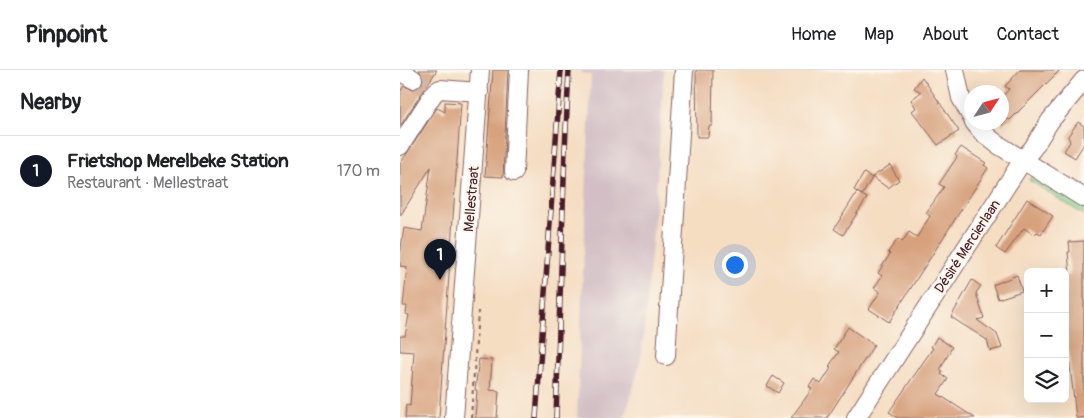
<!DOCTYPE html>
<meta charset="utf-8">
<style>
:root{--surface:#fff;--page:#f6f6f6;--text:#202124;--muted:#757577;--line:#e0e0e0;--accent:#111827}
body{margin:0;font-family:Pangolin,sans-serif;background:var(--page);color:var(--text)}
.controls{position:absolute;right:15px;bottom:15px;display:grid;overflow:hidden;border-radius:8px;box-shadow:0 5px 20px #0002}
.controls button{width:45px;height:45px;display:grid;place-items:center;padding:0;border:0;border-bottom:1px solid var(--line);background:var(--surface);color:var(--text);font:25px sans-serif}
.compass{position:absolute;left:564px;top:15px;width:45px;height:45px;border-radius:50%;background:var(--surface);box-shadow:0 5px 20px #0002;rotate:54deg}
.you{position:absolute;left:334px;top:194px;width:18px;height:18px;margin:-12px;border:4px solid #fff;border-radius:50%;background:#1a73e8;box-shadow:0 0 0 8px #1a73e833}
.badge{display:grid;place-items:center;width:32px;height:32px;border-radius:50%;background:var(--accent);color:#fff;font-size:16px;font-weight:700}
.pin{position:absolute;translate:-50% -41px;filter:drop-shadow(0 1px 2px #0008)}
.pin::after{content:'';position:absolute;top:26px;width:18px;height:15px;background:inherit;clip-path:polygon(0 0,100% 0,50% 100%)}
.list{margin:0;padding:0;list-style:none}
h2{display:flex;justify-content:space-between;align-items:center;height:65px;margin:0;padding:0 20px;font-size:21px}
h2 small{font-size:16px;font-weight:400;color:var(--muted)}
.list li{display:grid;grid-template-columns:32px 1fr auto;gap:15px;align-items:center;box-sizing:border-box;height:70px;padding:0 20px;border-top:1px solid var(--line)}
.list b{display:block;font-size:19px;white-space:nowrap}
.list p{margin:0;font-size:16px;white-space:nowrap;color:var(--muted)}
.list em{font-size:16px;font-style:normal;color:var(--muted)}
.icon{flex:none;width:28px;height:28px;fill:none;stroke:currentColor;stroke-width:2;stroke-linecap:round;stroke-linejoin:round}
.map{position:relative;flex:none;width:684px;height:348px;overflow:hidden}
header{display:flex;align-items:center;gap:30px;box-sizing:border-box;height:70px;padding:0 25px;background:var(--surface);border-bottom:1px solid var(--line)}
header strong{font-size:24px}
nav{display:flex;gap:28px;margin-inline-start:auto;font-size:18px}
main{display:flex}
aside{flex:1;background:var(--surface)}
.map>svg:first-child{display:block}
</style>
<header>
<strong>Pinpoint</strong>
<nav><a>Home</a><a>Map</a><a>About</a><a>Contact</a></nav>
</header>
<main>
<aside>
<h2>Nearby<small></small></h2>
<ul class="list">
<li><span class="badge">1</span><div><b>Frietshop Merelbeke Station</b><p>Restaurant · Mellestraat</p></div><em>170 m</em></li>
</ul>
</aside>
<div class="map">
<svg width="684" height="348" viewBox="0 0 684 348">
<rect width="100%" height="100%" fill="#fbf7ec"/>
<filter id="ink" filterUnits="userSpaceOnUse"><feTurbulence type="fractalNoise" baseFrequency=".02" numOctaves="2"/><feDisplacementMap in="SourceGraphic" scale="10" xChannelSelector="R" yChannelSelector="G"/><feConvolveMatrix kernelMatrix="1 2 1 2 8 2 1 2 1" color-interpolation-filters="sRGB"/></filter>
<filter id="wash" filterUnits="userSpaceOnUse"><feTurbulence type="fractalNoise" baseFrequency=".0096" numOctaves="4" result="noise"/><feDisplacementMap in="SourceGraphic" scale="20" xChannelSelector="R" yChannelSelector="G"/><feGaussianBlur stdDeviation="1.12" result="paint"/><feColorMatrix in="noise" values="0 0 0 0 0 0 0 0 0 0 0 0 0 0 0 0 0 1.4 0 .05"/><feComposite in="paint" operator="in"/></filter>
<g filter="url(#wash)">
<rect width="100%" height="100%" fill="#f5ddc2"/>
<polygon fill="#d2bec4" points="181,0 264,0 255,140 245,250 241,286 234,316 224,348 177,348 191,5 181,3"/>
<polygon fill="#84d393" stroke="#67795f" points="633,104 684,132 684,145 629,110"/>
<g id="blocks">
<g fill="#d7a17d">
<polygon points="19,0 37,0 0,56 0,22 4,16 13,20 22,15 24,9"/>
<polygon points="93,0 108,0 103,107 85,106"/>
<polygon points="296,0 313,0 312,56 309,56 308,67 297,67"/>
<polygon points="620,0 660,0 610,50 608,49 602,55 602,27 609,19 605,16"/>
<polygon points="522,7 559,61 538,75 512,41 516,38 511,30 521,22 514,18"/>
<polygon points="45,32 61,33 39,348 5,348 6,335 10,336 14,282 0,281 0,266 5,266 9,245 6,244 7,236 3,236 7,197 0,196 0,184 4,158 22,161 31,97 0,146 0,94 37,38 45,42"/>
<polygon points="678,52 684,56 684,74 675,88 664,81 670,72 668,66"/>
<polygon points="561,77 586,93 584,95 588,98 489,252 469,239 480,222 474,218 482,206 478,203 490,184 488,182 498,169 502,172 509,162 517,167 530,146 526,143 544,117 539,114 557,87 555,85"/>
<polygon points="490,95 499,110 488,118 472,107"/>
<polygon points="464,103 472,108 462,125 454,120"/>
<polygon points="457,122 467,128 443,165 434,159"/>
<polygon points="627,129 653,146 641,164 637,162 634,165 624,158 605,184 596,178"/>
<polygon points="684,171 684,348 676,348 665,252 665,206 670,205 668,182 670,182 669,172"/>
<polygon points="617,205 622,221 598,229 593,215"/>
<polygon points="572,210 581,216 576,223 584,248 577,250 597,264 602,278 590,281 587,270 551,247"/>
<polygon points="448,257 474,275 427,348 391,348 412,319 409,317 414,309 421,314 431,298 429,296 439,282 434,279"/>
<polygon points="537,267 552,277 540,300 543,301 541,304 548,309 538,324 575,348 498,348 489,342 533,278 531,277"/>
<polygon points="79,289 92,290 90,320 99,321 97,348 75,348 77,320 75,320"/>
<polygon points="373,306 384,313 378,323 367,316"/>
</g>
</g>
</g>
<g filter="url(#ink)">
<use href="#blocks" fill-opacity="0" stroke="#866260" stroke-width="1"/>
<g fill="none" stroke-linecap="round" stroke-linejoin="round">
<polyline stroke="#d3b7a4" stroke-width="18" stroke-dasharray="18 9" stroke-linecap="butt" points="13,9 26,17"/>
<g stroke="#866260" stroke-width="20">
<g id="minor">
<polyline points="555,0 561,28 572,48"/>
<polyline points="0,1 13,9"/>
<polyline points="574,52 582,62 597,74 684,128"/>
<polyline points="0,76 34,23 40,19 79,22"/>
<polyline points="114,102 119,0"/>
<polyline points="266,286 284,0"/>
<polyline points="54,348 80,0"/>
<polyline points="456,348 623,90 633,78 650,51 684,10"/>
</g>
</g>
<polyline stroke="#866260" stroke-width="2" stroke-dasharray="4 4" stroke-linecap="butt" points="71,348 78,241"/>
<use href="#minor" stroke="#fff" stroke-width="18"/>
<g stroke="#4a1f2b" stroke-width="5.5">
<g id="rail">
<polyline points="136,348 161,0"/>
<polyline points="156,348 165,79 169,0"/>
</g>
</g>
<use href="#rail" stroke="#fbf7ec" stroke-width="4" stroke-dasharray="11" stroke-linecap="butt"/>
</g>
</g>
<g text-anchor="middle" stroke-width="4" stroke-linejoin="round" paint-order="stroke">
<g font-size="14" fill="#4a1f2b" stroke="#fbf7ec">
<text transform="translate(71 129) rotate(-85)" y="5">Mellestraat</text>
<text transform="translate(567 176) rotate(-57)" y="5">Désiré Mercierlaan</text>
</g>
</g>
</svg>
<div class="controls">
<button>+</button>
<button>−</button>
<button><svg class="icon" aria-label="layers" viewBox="0 0 24 24"><path d="M12 4l9 5-9 5-9-5zM3 14l9 5 9-5"/></svg></button>
</div>
<svg class="compass" viewBox="-18 -18 36 36"><path d="M0-13l5 13h-10z" fill="#e53935"/><path d="M0 13l5-13h-10z" fill="#757577"/></svg>
<div class="you"></div>
<div class="pin badge" style="left:40px;top:210px">1</div>
</div>
</main>
